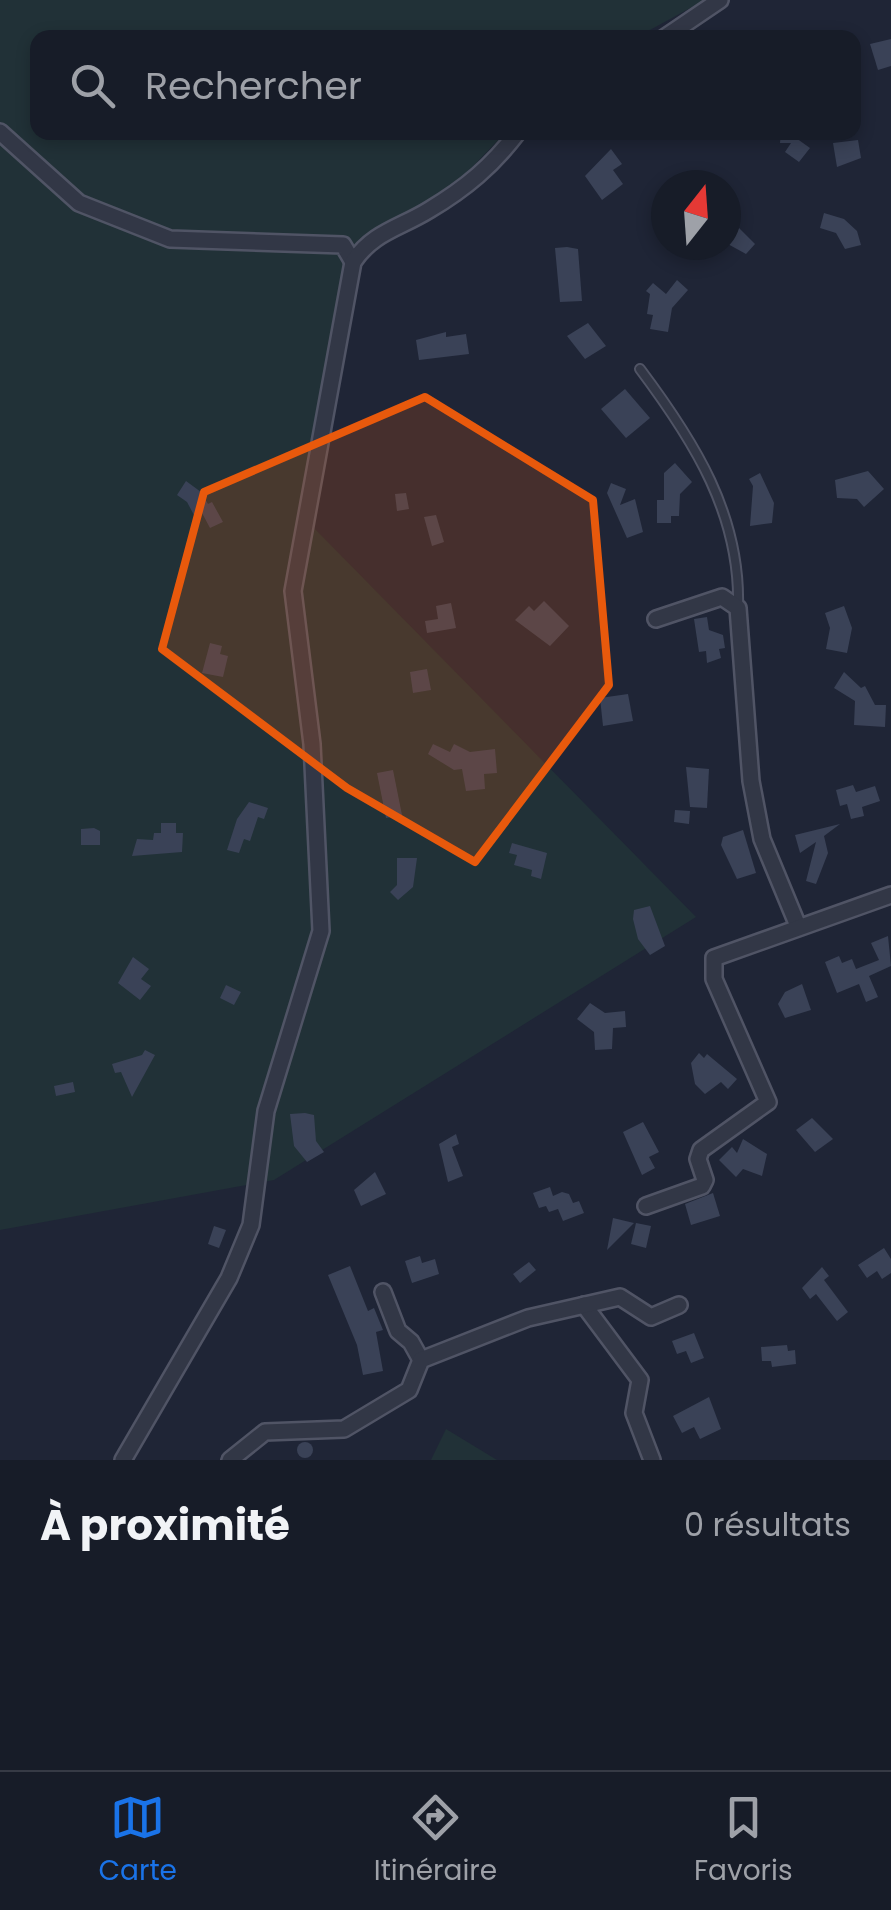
<!DOCTYPE html>
<html lang="fr">
<meta charset="utf-8">
<style>
:root{--surface:#171c28;--page:#242934;--text:#f1f3f6;--muted:#9ea1a8;--line:#363a45;--accent:#1a73e8}
body{margin:0;font-family:Poppins,sans-serif;background:var(--page);color:var(--text)}
.compass{position:absolute;left:651px;top:170px;width:90px;height:90px;border-radius:50%;background:var(--surface);box-shadow:0 5px 15px #0003;rotate:17deg}
.list{margin:0;padding:0;list-style:none}
h2{display:flex;justify-content:space-between;align-items:center;height:130px;margin:0;padding:0 40px;font-size:42px}
h2 small{font-size:32px;font-weight:400;color:var(--muted)}
.icon{flex:none;width:55px;height:55px;fill:none;stroke:currentColor;stroke-width:2;stroke-linecap:round;stroke-linejoin:round}
.map{position:relative;flex:none;width:891px;height:1460px;overflow:hidden}
.search{position:absolute;background:var(--surface);box-shadow:0 5px 15px #0003;left:30px;right:30px;top:30px;height:110px;display:flex;align-items:center;gap:25px;box-sizing:border-box;padding:0 35px;border-radius:20px;color:var(--muted);font-size:38px}
.sheet{height:310px;background:var(--surface)}
nav{display:flex;justify-content:space-around;align-items:center;box-sizing:border-box;height:140px;border-top:2px solid var(--line);background:var(--surface);font-size:28px;color:var(--muted)}
nav a{display:grid;justify-items:center;gap:5px}
nav .on{color:var(--accent)}
.map>svg:first-child{display:block}
</style>
<div class="map">
<svg width="891" height="1460" viewBox="0 0 891 1460">
<rect width="100%" height="100%" fill="#1f2536"/>
<g fill="#213137">
<polygon points="0,0 705,0 637,37 38,38 38,132 505,133 455,185 368,234 339,286 313,527 696,917 274,1180 0,1230"/>
<polygon points="446,1429 497,1460 431,1460"/>
</g>
<g fill="#3a4257">
<polygon points="891,39 891,66 878,70 870,44"/>
<polygon points="781,132 797,132 796,138 810,148 799,162 785,152 791,143 780,143"/>
<polygon points="858,140 861,158 837,167 833,143"/>
<polygon points="611,149 622,164 613,170 623,184 602,200 585,176"/>
<polygon points="824,213 844,219 857,231 861,245 845,249 836,233 820,228"/>
<polygon points="726,215 755,244 746,254 726,243"/>
<polygon points="567,247 578,249 582,301 560,302 555,248"/>
<polygon points="677,280 688,290 672,308 668,332 650,329 653,315 647,314 650,294 646,291 653,283 666,294"/>
<polygon points="588,323 606,346 585,359 567,336"/>
<polygon points="446,332 446,337 466,334 469,354 419,360 416,340"/>
<polygon points="625,389 650,418 626,438 601,409"/>
<polygon points="675,463 692,482 680,494 679,516 671,516 671,523 657,523 657,500 664,500 664,473"/>
<polygon points="868,471 884,489 864,507 857,499 837,498 835,480"/>
<polygon points="760,473 774,503 772,523 750,526 753,486 749,479"/>
<polygon points="186,481 201,492 208,504 212,502 223,522 210,528 202,513 195,517 187,502 177,495"/>
<polygon points="611,483 626,489 620,505 635,499 643,532 627,538 607,493"/>
<polygon points="406,493 409,509 397,511 395,494"/>
<polygon points="436,515 444,542 432,546 424,517"/>
<polygon points="544,601 569,626 550,646 515,620 529,606 534,611"/>
<polygon points="451,603 456,628 427,633 425,621 438,619 436,606"/>
<polygon points="844,606 852,628 847,653 826,649 830,628 825,613"/>
<polygon points="707,617 709,630 723,635 725,648 719,649 721,658 707,663 706,651 699,652 694,619"/>
<polygon points="210,643 222,646 220,654 228,656 223,677 202,673"/>
<polygon points="427,669 431,690 413,693 410,672"/>
<polygon points="844,672 861,688 865,686 875,705 886,705 885,727 854,725 855,701 834,688"/>
<polygon points="628,694 633,721 603,726 600,698"/>
<polygon points="433,744 450,752 454,744 470,752 495,749 497,773 484,774 485,789 466,791 462,769 454,770 428,754"/>
<polygon points="686,767 709,769 707,808 690,807"/>
<polygon points="393,770 402,815 386,818 377,773"/>
<polygon points="853,785 856,792 875,786 880,801 862,807 864,816 851,819 847,804 840,806 836,790"/>
<polygon points="249,802 268,808 264,819 258,817 250,841 244,839 239,853 227,850 237,819"/>
<polygon points="675,810 690,811 689,824 674,822"/>
<polygon points="161,823 176,823 176,833 183,833 182,852 132,856 137,839 153,840 154,833 161,833"/>
<polygon points="840,824 824,836 828,853 816,884 806,881 816,842 800,853 795,835"/>
<polygon points="94,828 100,831 100,845 81,845 81,829"/>
<polygon points="743,830 756,873 737,879 721,845 723,837"/>
<polygon points="512,843 547,853 541,879 531,876 532,870 514,865 517,855 509,853"/>
<polygon points="397,858 417,858 413,887 398,900 390,892 397,885"/>
<polygon points="650,906 665,946 650,955 638,939 633,919 634,910"/>
<polygon points="888,936 891,966 869,976 878,997 866,1002 859,984 837,993 825,962 839,956 842,963 852,959 856,969 879,960 871,943"/>
<polygon points="133,957 149,969 141,979 151,986 140,1000 118,983"/>
<polygon points="802,984 811,1010 785,1018 778,1004 785,992"/>
<polygon points="226,985 241,992 234,1005 220,998"/>
<polygon points="590,1003 605,1013 625,1011 626,1027 613,1028 612,1049 595,1050 594,1032 577,1019"/>
<polygon points="145,1050 155,1055 132,1097 121,1072 115,1073 112,1064 142,1055"/>
<polygon points="699,1053 704,1058 707,1054 737,1079 728,1089 721,1082 705,1094 695,1084 691,1063"/>
<polygon points="73,1082 75,1092 56,1096 54,1086"/>
<polygon points="305,1113 314,1115 316,1141 324,1152 307,1162 294,1146 290,1114"/>
<polygon points="812,1118 833,1139 815,1152 796,1130"/>
<polygon points="643,1122 659,1152 649,1157 655,1168 642,1175 623,1132"/>
<polygon points="456,1134 459,1144 452,1147 463,1176 448,1182 439,1144"/>
<polygon points="743,1139 767,1154 762,1176 743,1169 736,1177 719,1160 732,1147 737,1153"/>
<polygon points="375,1172 386,1194 361,1206 354,1190"/>
<polygon points="550,1187 553,1196 562,1192 569,1194 573,1203 579,1201 584,1213 563,1221 558,1209 549,1212 546,1206 539,1208 533,1193"/>
<polygon points="713,1193 720,1216 691,1225 685,1204"/>
<polygon points="613,1218 634,1223 607,1250"/>
<polygon points="636,1223 651,1226 646,1248 631,1244"/>
<polygon points="214,1226 226,1230 219,1248 208,1244"/>
<polygon points="884,1248 891,1259 891,1273 882,1279 877,1271 867,1278 858,1265"/>
<polygon points="420,1256 422,1263 435,1259 439,1274 412,1283 405,1261"/>
<polygon points="529,1262 536,1270 520,1283 513,1274"/>
<polygon points="350,1266 368,1311 374,1308 383,1330 376,1332 383,1371 363,1375 357,1345 328,1275"/>
<polygon points="822,1267 829,1276 824,1280 848,1312 837,1321 816,1294 810,1299 802,1288"/>
<polygon points="694,1333 704,1358 691,1363 686,1351 677,1354 672,1341"/>
<polygon points="787,1345 788,1351 795,1350 796,1364 772,1367 771,1361 762,1361 761,1347"/>
<polygon points="709,1397 721,1429 700,1439 694,1427 682,1433 673,1416"/>
<circle cx="305" cy="1450" r="8"/>
</g>
<g fill="none" stroke-linecap="round" stroke-linejoin="round">
<g stroke="#505465" stroke-width="12">
<path id="service" d="M 640,369 C 694,441 741,515 738,608"/>
</g>
<g stroke="#505465" stroke-width="20">
<g id="minor">
<polyline points="664,38 720,0"/>
<polyline points="0,132 79,203 170,239 343,245 353,262"/>
<polyline points="656,619 722,597 738,608 751,781 762,839 798,926"/>
<polyline points="646,1206 702,1186 705,1180 698,1159 701,1150 768,1102 714,979 714,958 891,895"/>
<polyline points="383,1292 398,1331 411,1342 421,1360"/>
<polyline points="584,1305 640,1380 634,1413 652,1460"/>
<path d="M 123,1460 L 229,1278 L 251,1225 L 266,1111 L 321,931 L 312,744 L 293,591 L 353,262 C 373,232 400,228 429,210 C 466,188 492,166 518,132"/>
<polyline points="230,1460 265,1432 344,1429 409,1390 421,1360 528,1318 620,1297 651,1317 679,1305"/>
</g>
</g>
<use href="#service" stroke="#323746" stroke-width="8"/>
<use href="#minor" stroke="#323746" stroke-width="15"/>
</g>
<path fill="#e8590c" fill-opacity="0.2" stroke="#e8590c" stroke-width="8" stroke-linejoin="round" d="M 425,397 L 593,500 L 609,685 L 475,862 L 347,788 L 162,649 L 204,492 Z"/>
</svg>
<svg class="compass" viewBox="-18 -18 36 36"><path d="M0-13l5 13h-10z" fill="#e53935"/><path d="M0 13l5-13h-10z" fill="#9ea1a8"/></svg>
<div class="search"><svg class="icon" aria-label="search" viewBox="0 0 24 24"><circle cx="10" cy="10" r="6"/><path d="M15 15l6 6"/></svg>Rechercher</div>
</div>
<section class="sheet">
<h2>À proximité<small>0 résultats</small></h2>
<ul class="list">
</ul>
</section>
<nav>
<a class="on"><svg class="icon" aria-label="map" viewBox="0 0 24 24"><path d="M3 6l6-2 6 2 6-2v14l-6 2-6-2-6 2zM9 4v14M15 6v14"/></svg>Carte</a>
<a><svg class="icon" aria-label="directions" viewBox="0 0 24 24"><path d="M12 3l9 9-9 9-9-9zM9 14v-3h6M13 9l2 2-2 2"/></svg>Itinéraire</a>
<a><svg class="icon" aria-label="saved" viewBox="0 0 24 24"><path d="M7 4h10v16l-5-4-5 4z"/></svg>Favoris</a>
</nav>
